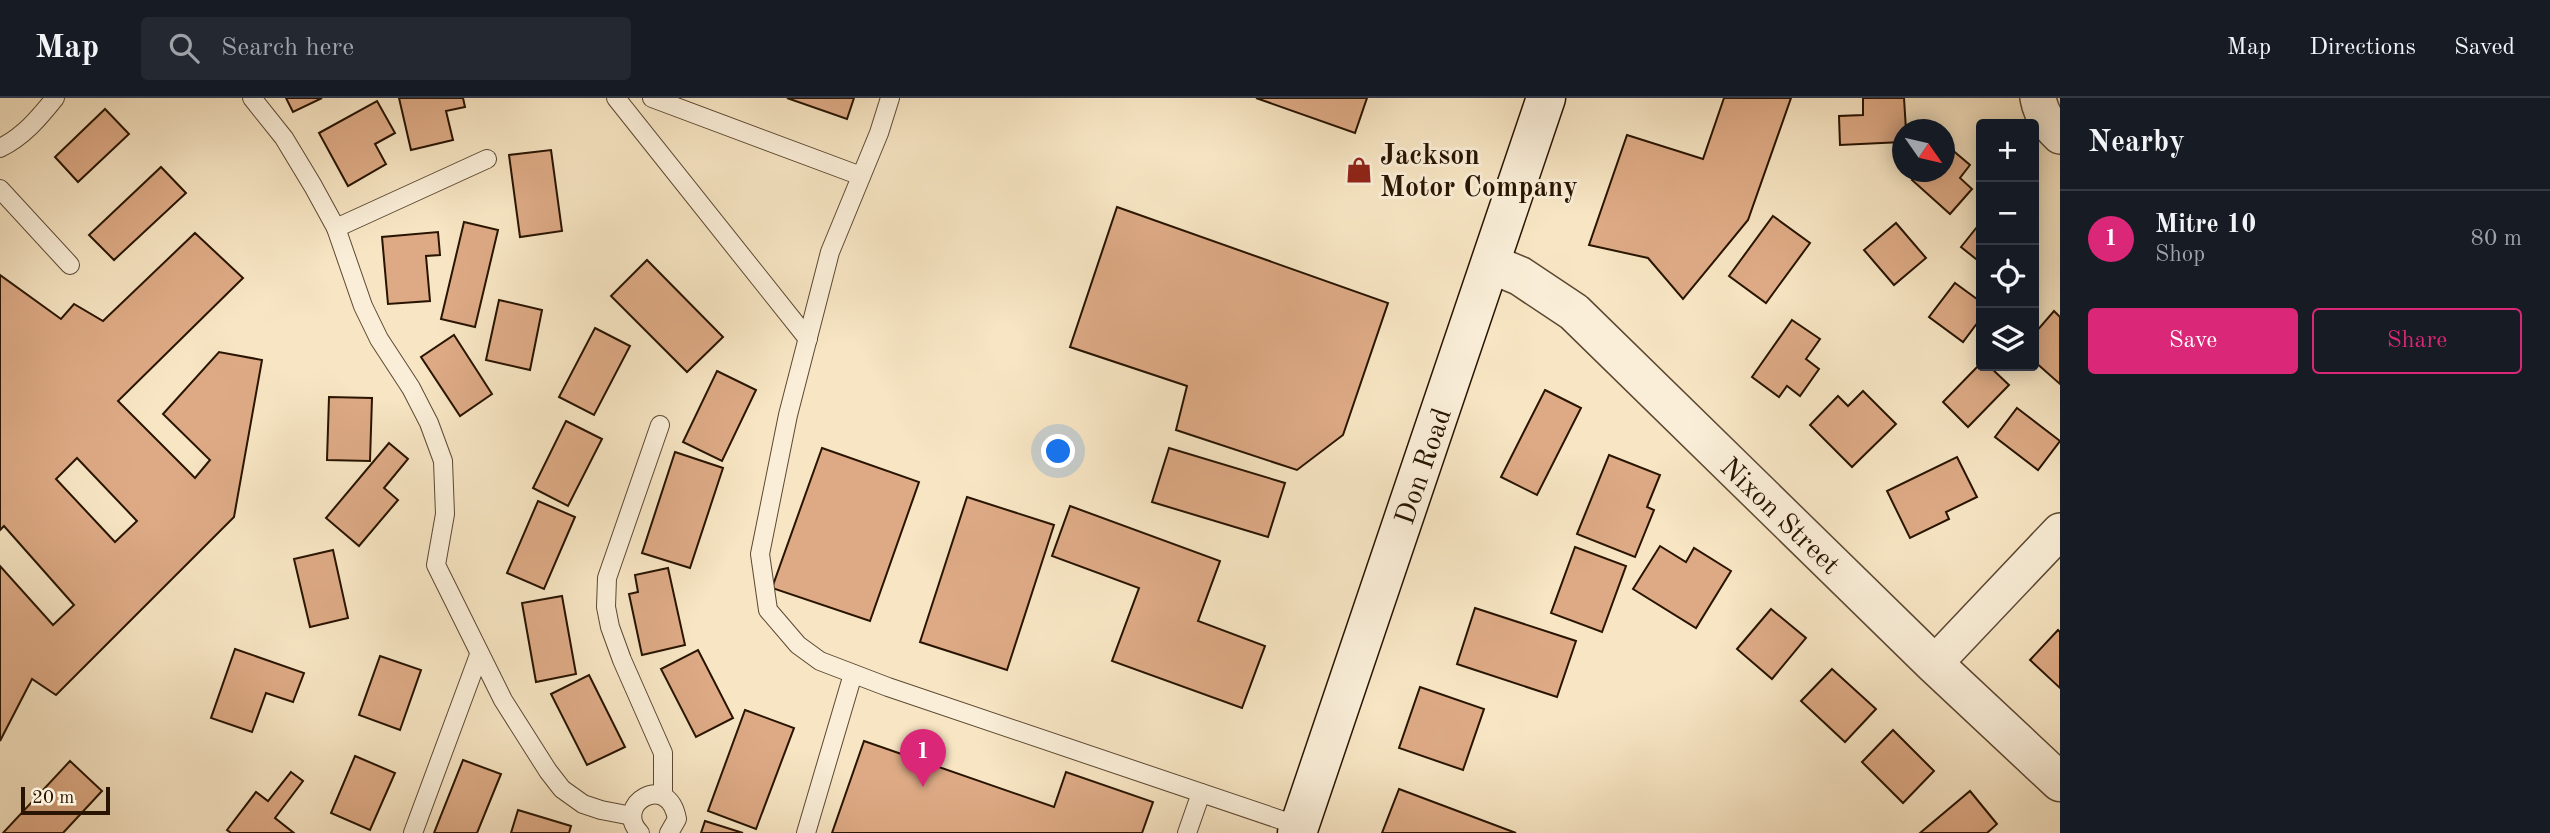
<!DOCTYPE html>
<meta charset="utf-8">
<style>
:root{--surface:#171b24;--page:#242831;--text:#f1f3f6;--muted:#9ea1a6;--line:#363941;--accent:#db2777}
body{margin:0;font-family:"Old Standard TT",serif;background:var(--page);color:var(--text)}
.controls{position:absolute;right:21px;top:21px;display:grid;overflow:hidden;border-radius:7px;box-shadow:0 4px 18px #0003}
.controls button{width:63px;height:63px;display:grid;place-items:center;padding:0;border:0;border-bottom:2px solid var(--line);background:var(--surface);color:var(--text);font:35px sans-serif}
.compass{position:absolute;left:1892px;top:21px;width:63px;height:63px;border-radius:50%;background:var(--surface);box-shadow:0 4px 18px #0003;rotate:124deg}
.scale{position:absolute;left:21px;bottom:18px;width:89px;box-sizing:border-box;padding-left:7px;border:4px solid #281401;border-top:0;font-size:19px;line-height:24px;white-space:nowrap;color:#281401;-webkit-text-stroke:5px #faeed8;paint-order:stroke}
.you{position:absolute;left:1059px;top:354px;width:24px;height:24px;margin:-18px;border:5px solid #fff;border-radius:50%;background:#1a73e8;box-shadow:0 0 0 10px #1a73e833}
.badge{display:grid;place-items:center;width:46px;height:46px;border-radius:50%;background:var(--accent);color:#fff;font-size:23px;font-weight:700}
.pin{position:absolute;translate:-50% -58px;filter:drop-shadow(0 2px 4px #0008)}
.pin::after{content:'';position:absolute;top:37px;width:24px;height:21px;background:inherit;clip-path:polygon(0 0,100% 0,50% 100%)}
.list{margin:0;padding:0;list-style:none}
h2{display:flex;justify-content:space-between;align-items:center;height:91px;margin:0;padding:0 28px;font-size:30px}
h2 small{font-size:23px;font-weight:400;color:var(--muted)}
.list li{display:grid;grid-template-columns:46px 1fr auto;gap:21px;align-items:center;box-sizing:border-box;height:98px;padding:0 28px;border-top:2px solid var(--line)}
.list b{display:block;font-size:26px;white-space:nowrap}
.list p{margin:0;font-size:23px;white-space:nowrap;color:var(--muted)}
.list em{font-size:23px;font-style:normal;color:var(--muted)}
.actions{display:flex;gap:14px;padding:21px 28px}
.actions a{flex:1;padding:16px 0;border:2px solid var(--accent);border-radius:7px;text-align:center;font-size:24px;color:var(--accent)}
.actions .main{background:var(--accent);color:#fff}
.icon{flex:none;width:38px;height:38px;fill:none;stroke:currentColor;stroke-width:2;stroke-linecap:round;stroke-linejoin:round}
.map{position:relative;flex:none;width:2060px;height:735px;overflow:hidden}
header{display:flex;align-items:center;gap:42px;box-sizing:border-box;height:98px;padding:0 35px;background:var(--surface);border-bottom:2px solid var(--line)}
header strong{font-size:33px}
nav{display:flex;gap:38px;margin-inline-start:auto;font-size:24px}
.search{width:490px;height:63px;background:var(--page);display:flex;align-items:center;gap:18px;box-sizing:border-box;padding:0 24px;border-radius:7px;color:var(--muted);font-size:26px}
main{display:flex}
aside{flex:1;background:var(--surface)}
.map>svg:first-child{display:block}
</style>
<header>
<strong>Map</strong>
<div class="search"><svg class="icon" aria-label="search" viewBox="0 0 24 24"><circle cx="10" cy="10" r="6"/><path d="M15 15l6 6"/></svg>Search here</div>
<nav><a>Map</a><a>Directions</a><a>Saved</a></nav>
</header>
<main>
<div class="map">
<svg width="2060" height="735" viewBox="0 0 2060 735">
<rect width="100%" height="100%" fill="#f7e5c3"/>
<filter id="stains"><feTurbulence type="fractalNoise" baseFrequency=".00286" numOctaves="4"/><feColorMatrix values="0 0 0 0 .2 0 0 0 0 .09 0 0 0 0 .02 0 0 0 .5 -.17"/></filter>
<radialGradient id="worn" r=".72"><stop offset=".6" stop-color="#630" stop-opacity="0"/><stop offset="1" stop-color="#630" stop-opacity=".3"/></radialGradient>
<g fill="#ddaa85" stroke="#281401" stroke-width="2" fill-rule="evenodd">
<polygon points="286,0 322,0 293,14"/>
<polygon points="399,0 463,0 465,9 446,13 453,42 411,52"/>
<polygon points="787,0 854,0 847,21"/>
<polygon points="1256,0 1367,0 1355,35"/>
<polygon points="1724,0 1791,0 1748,122 1683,201 1648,160 1589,147 1627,37 1703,61"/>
<polygon points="1863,0 1904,0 1906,32 1902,32 1902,44 1840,47 1839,18 1863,17"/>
<polygon points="377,3 395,35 375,46 386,66 348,88 319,35"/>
<polygon points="105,11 129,36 78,84 55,59"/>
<polygon points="1944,45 1970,67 1960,80 1972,91 1950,116 1912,82 1919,74 1944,74"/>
<polygon points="551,52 562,133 520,139 509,57"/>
<polygon points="161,69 186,95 114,162 89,137"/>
<polygon points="1117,109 1388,205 1343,337 1297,372 1176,332 1187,288 1070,249"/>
<polygon points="1773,118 1810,145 1766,205 1729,178"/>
<polygon points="464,124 498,132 475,229 441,221"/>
<polygon points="1981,124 1981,165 1961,149"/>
<polygon points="1896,125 1926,160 1894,187 1864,152"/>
<polygon points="438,134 440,157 426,158 430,203 388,206 382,139"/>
<path d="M 195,135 L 243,180 L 118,303 L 195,380 L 210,362 L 163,316 L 219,254 L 262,262 L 234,419 L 56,597 L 32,581 L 0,643 L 0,468 L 53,527 L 74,507 L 4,428 L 0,432 L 0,177 L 61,221 L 74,206 L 103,223 ZM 77,360 L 137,423 L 115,444 L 56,381 Z"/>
<polygon points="647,162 723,239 687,274 611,198"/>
<polygon points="1955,185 1981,204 1981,220 1963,244 1929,219"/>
<polygon points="499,202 542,212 530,272 486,262"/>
<polygon points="2054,213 2060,219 2060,286 2034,263 2034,236"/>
<polygon points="1792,222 1820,241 1806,261 1819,271 1800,298 1787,288 1779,299 1752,279"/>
<polygon points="595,230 630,248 594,317 559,299"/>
<polygon points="454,237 492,296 460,318 421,259"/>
<polygon points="1981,265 1981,268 1989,268 2009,287 1968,329 1943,304"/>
<polygon points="717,273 756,292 722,363 683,344"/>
<polygon points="1545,292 1581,310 1537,397 1501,379"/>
<polygon points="1863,293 1896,326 1852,369 1810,327 1838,298 1848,308"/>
<polygon points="329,299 372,300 370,363 327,362"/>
<polygon points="2017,310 2060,343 2038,372 1995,339"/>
<polygon points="566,323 602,341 568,408 533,390"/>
<polygon points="389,345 408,361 384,390 398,402 359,448 326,420"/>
<polygon points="822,350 919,384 870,523 772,490"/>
<polygon points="1169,350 1285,385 1268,439 1152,404"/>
<polygon points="675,354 723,370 690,470 642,455"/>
<polygon points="1609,357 1660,377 1647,409 1654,412 1635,459 1577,436"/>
<polygon points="1957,359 1977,399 1946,414 1949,421 1910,440 1887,393"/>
<polygon points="967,399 1054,427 1007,572 920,544"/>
<polygon points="538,403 575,419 544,491 507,475"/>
<polygon points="1070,408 1220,463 1198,523 1265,548 1242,610 1112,563 1139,490 1052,458"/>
<polygon points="1660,448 1686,464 1694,450 1731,473 1696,530 1633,491"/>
<polygon points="1575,449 1626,468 1602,534 1551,515"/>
<polygon points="333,452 348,520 310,529 294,461"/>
<polygon points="668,470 685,547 642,557 629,496 638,494 635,477"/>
<polygon points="562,498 576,576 536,584 522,505"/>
<polygon points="1475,510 1576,543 1557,599 1457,566"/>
<polygon points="1771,511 1806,540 1772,581 1737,551"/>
<polygon points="2058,532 2060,534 2060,590 2030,562"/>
<polygon points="235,551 304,575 293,604 266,595 252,634 211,620"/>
<polygon points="698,552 733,620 696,639 661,571"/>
<polygon points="380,558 421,572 400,632 359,617"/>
<polygon points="1832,571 1876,611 1845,644 1801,603"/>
<polygon points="589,577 625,649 587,667 551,596"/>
<polygon points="1420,589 1484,611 1463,672 1399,650"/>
<polygon points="745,612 794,630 756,731 708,713"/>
<polygon points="1893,632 1934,673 1903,705 1862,664"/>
<polygon points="864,643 1054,709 1066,674 1153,704 1142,735 832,735"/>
<polygon points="355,658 395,675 370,732 331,715"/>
<polygon points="463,662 501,676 477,735 434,735"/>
<polygon points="70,663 102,693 63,735 3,735"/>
<polygon points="291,674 303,683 275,720 294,735 231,735 227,732 256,694 268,703"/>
<polygon points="1399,691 1516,735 1382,735"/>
<polygon points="1970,693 1997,726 1987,735 1920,735"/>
<polygon points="518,712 571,728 569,735 511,735"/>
<polygon points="705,723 743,735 701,735"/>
</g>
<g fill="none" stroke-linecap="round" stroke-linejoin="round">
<g stroke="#5c4832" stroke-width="20">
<g id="service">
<polyline points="252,0 284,40 313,88 336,130 363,208 379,241 411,290 429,325 443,363 445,416 436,467 503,602 548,673 562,691 583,706 601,712 632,718"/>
<polyline points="616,0 808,241"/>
<polyline points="652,0 861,78"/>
<polyline points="890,0 879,35 830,154 788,317 760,456 768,512 798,547 820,563 888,589 1299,728"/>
<path d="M 0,50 C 23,39 39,20 55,0"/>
<polyline points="0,91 70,167"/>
<polyline points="336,130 487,61"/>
<polyline points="660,327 607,480 606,509 610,529 622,562 663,655 663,697"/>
<polyline points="413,735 479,557"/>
<path d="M 640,735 C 612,707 668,672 677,721 L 669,735"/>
<polyline points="806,735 853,576"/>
<polyline points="1187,735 1201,695"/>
</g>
</g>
<g stroke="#5c4832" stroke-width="38">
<g id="minor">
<path d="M 2038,0 C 2041,16 2048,27 2060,38"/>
<polyline points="1934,566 2060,433"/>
</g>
</g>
<g stroke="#5c4832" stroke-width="41">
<polyline id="tertiary" points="1491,166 1520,178 1574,214 1934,566 2060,684"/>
</g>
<g stroke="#281401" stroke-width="41">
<polyline id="secondary" points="1297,735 1546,0"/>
</g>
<use href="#service" stroke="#faeed8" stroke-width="18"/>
<use href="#minor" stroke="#faeed8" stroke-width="35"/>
<use href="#tertiary" stroke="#faeed8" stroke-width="38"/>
<use href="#secondary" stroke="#faeed8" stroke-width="38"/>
</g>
<defs>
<g id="shop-bare" transform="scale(2.1)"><path d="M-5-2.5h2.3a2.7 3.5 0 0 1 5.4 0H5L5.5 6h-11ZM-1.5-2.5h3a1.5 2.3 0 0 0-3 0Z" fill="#8f2418" stroke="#faeed8" stroke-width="2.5" paint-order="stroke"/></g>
</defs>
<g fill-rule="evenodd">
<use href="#shop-bare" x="1359" y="72"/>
</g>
<g text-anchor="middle" stroke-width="6" stroke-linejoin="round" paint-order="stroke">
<g font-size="28" font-weight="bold" fill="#281401" stroke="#faeed8" text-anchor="start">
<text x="1380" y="66">Jackson<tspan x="1380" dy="32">Motor Company</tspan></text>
</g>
<g font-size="28" fill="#281401" stroke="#faeed8">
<text transform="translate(1422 368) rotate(-71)" y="10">Don Road</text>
<text transform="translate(1781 417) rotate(44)" y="10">Nixon Street</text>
</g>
</g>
<rect width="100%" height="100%" filter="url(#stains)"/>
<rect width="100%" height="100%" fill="url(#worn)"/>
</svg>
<div class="controls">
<button>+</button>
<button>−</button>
<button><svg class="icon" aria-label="locate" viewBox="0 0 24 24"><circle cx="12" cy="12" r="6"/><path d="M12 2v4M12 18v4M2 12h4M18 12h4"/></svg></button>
<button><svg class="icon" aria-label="layers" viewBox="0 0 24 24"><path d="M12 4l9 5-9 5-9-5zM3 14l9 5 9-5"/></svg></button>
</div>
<svg class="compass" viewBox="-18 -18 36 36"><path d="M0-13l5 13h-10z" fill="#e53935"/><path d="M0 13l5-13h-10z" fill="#9ea1a6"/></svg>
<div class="scale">20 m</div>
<div class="you"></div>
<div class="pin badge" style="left:923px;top:689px">1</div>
</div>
<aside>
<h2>Nearby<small></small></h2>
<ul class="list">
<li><span class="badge">1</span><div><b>Mitre 10</b><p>Shop</p></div><em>80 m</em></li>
</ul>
<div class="actions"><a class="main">Save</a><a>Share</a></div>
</aside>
</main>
